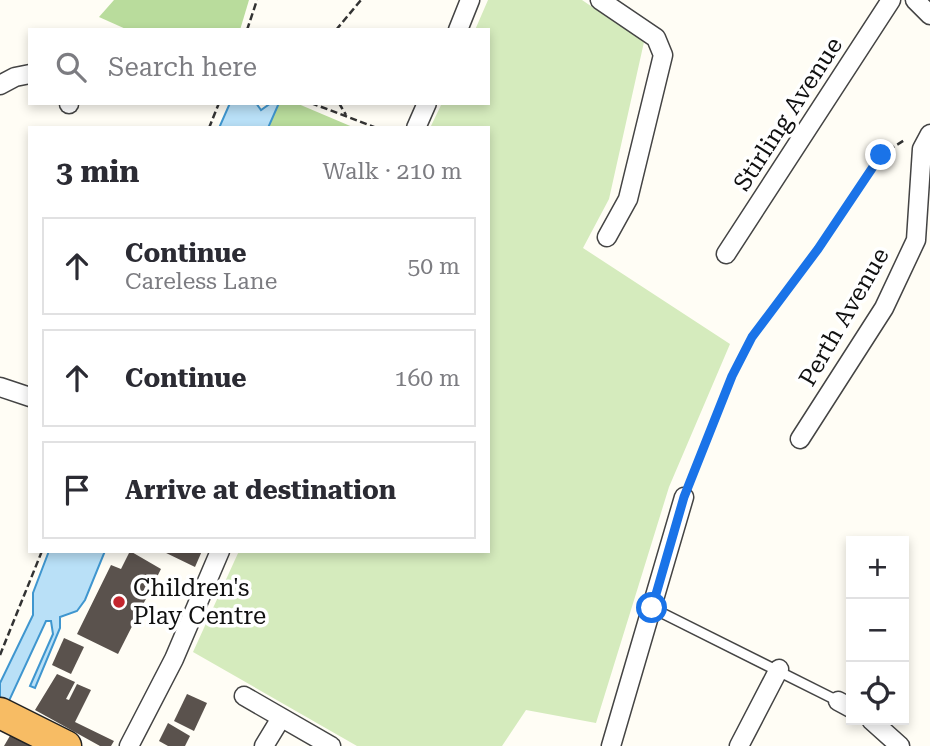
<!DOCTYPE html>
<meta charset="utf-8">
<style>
:root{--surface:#fff;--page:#f2f2f3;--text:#2b2b33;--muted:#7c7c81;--line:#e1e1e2}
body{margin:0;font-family:"Roboto Serif",serif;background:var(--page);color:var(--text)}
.controls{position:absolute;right:21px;bottom:21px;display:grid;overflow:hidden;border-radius:0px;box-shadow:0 4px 10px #0003}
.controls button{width:63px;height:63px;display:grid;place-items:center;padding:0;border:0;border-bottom:2px solid var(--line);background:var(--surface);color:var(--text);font:35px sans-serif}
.stop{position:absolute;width:21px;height:21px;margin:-16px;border:5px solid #1a73e8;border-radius:50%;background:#fff}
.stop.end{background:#1a73e8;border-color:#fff;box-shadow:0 2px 7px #0008}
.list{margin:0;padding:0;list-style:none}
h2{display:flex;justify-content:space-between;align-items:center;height:91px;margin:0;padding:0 28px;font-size:30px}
h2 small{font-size:23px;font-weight:400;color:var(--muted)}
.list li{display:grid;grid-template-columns:46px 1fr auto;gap:21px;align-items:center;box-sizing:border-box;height:98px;margin:0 14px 14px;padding:0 14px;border:2px solid var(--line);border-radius:0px}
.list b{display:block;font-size:26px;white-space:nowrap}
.list p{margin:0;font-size:23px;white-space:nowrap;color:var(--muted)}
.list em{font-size:23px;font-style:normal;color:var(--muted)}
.icon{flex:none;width:38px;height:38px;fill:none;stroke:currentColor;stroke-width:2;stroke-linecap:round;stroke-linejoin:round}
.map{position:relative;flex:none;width:930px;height:746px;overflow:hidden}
.search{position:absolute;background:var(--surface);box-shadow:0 4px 10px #0003;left:28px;top:28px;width:462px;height:77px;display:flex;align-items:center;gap:18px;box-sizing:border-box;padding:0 24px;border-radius:0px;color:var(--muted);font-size:26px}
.panel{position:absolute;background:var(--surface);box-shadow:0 4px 10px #0003;left:28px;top:126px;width:462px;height:427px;border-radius:0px}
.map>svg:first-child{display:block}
</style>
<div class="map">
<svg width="930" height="746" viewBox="0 0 930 746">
<rect width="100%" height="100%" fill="#fffdf5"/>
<polygon fill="#d5ebbd" points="488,0 582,0 644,42 609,199 583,248 730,344 669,487 596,723 526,710 502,746 357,746 193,652 239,551 488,551 488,128 430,128 442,103 488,103 488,30 475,30"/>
<g fill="#b9dc9c">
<polygon points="114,0 249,0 240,30 128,30 99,17"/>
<polygon points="279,103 296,103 355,128 268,128"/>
</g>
<g fill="#b9e0f7" stroke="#3f96cf" stroke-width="2">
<polygon points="230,103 256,103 261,110 271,103 279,103 268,128 219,128"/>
<polygon points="49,551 105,551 85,600 77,611 60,617 60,628 35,688 30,686 53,634 51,621 46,621 0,720 0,683 33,615 33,593"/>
</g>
<g fill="#5a524d">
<polygon points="130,551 161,569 118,654 77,634 111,565 121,569"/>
<polygon points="162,551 202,551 195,567"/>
<polygon points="64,638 84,647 71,674 52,665"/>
<polygon points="57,674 75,682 66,699 69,700 77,684 91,690 75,722 114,741 111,746 100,746 35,710"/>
<polygon points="187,694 207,703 194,731 174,721"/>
<polygon points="168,723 190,736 185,746 168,746 159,741"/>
<polygon points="11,734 31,743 30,746 4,746"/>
</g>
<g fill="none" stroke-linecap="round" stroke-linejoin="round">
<g stroke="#444" stroke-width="12">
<polyline id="service" points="652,608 838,701"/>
</g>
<g stroke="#444" stroke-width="21">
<g id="minor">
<polyline points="600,0 656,38 663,55 628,199 607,237"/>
<polyline points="915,0 930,15"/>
<polyline points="458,30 470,0"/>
<polyline points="0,85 15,77 30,74"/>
<polyline points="69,103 69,104"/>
<polyline points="416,128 427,103"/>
<polyline points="726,254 891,0"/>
<polyline points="0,387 30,397"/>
<polyline points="800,439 884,308 916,240 922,149 930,134"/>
<polyline points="244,696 331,746"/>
<polyline points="838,701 851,708"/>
<polyline points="871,720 900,746"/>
<polyline points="129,746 174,659 220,551"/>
<polyline points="264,746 281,718"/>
<polyline points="611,746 684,497"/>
<polyline points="739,746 779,669"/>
</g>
</g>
<g stroke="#222" stroke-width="33">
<polyline id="trunk" points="0,713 66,746"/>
</g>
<g stroke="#333" stroke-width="2.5" stroke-dasharray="7 3.5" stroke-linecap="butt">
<polyline points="103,30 113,30"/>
<polyline points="247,30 257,0"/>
<polyline points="336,30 361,0"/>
<polyline points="311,103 377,128"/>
<polyline points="339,103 346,115"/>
<polyline points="209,128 219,103"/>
<polyline points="691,481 732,376 752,337 818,249 881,155 906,139"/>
<polyline points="0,655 42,551"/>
</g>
<use href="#service" stroke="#fff" stroke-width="9"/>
<use href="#minor" stroke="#fff" stroke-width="18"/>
<use href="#trunk" stroke="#f7bc64" stroke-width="30"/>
</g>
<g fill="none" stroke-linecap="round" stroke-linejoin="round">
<polyline stroke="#1a73e8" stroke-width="9" points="652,608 684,497 732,376 752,337 818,249 881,155"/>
</g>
<circle fill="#c4262e" stroke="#fff" stroke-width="2.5" cx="119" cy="602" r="7"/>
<g text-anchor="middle" stroke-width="7" stroke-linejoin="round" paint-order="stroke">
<g font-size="24" fill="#111" stroke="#fff">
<text transform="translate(788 114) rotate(-57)" y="8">Stirling Avenue</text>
<text transform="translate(844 317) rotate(-60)" y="8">Perth Avenue</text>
</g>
<g font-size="24" fill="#111" stroke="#fff" text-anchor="start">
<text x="133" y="596">Children's<tspan x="133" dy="28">Play Centre</tspan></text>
</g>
</g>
</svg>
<div class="controls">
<button>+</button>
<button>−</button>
<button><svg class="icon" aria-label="locate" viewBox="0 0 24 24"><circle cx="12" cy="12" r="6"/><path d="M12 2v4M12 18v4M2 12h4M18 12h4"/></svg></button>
</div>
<div class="stop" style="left:652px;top:608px"></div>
<div class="stop end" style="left:881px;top:155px"></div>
<div class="search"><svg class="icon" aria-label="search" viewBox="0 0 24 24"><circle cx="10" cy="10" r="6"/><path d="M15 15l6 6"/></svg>Search here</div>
<section class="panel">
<h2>3 min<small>Walk · 210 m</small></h2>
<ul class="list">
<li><svg class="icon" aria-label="ahead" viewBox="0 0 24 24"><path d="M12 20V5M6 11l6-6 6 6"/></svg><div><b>Continue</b><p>Careless Lane</p></div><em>50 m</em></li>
<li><svg class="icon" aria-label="ahead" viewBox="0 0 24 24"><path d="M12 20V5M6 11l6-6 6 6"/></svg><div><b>Continue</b></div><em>160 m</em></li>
<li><svg class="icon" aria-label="arrive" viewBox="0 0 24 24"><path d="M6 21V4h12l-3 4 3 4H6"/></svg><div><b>Arrive at destination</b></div></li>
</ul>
</section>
</div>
